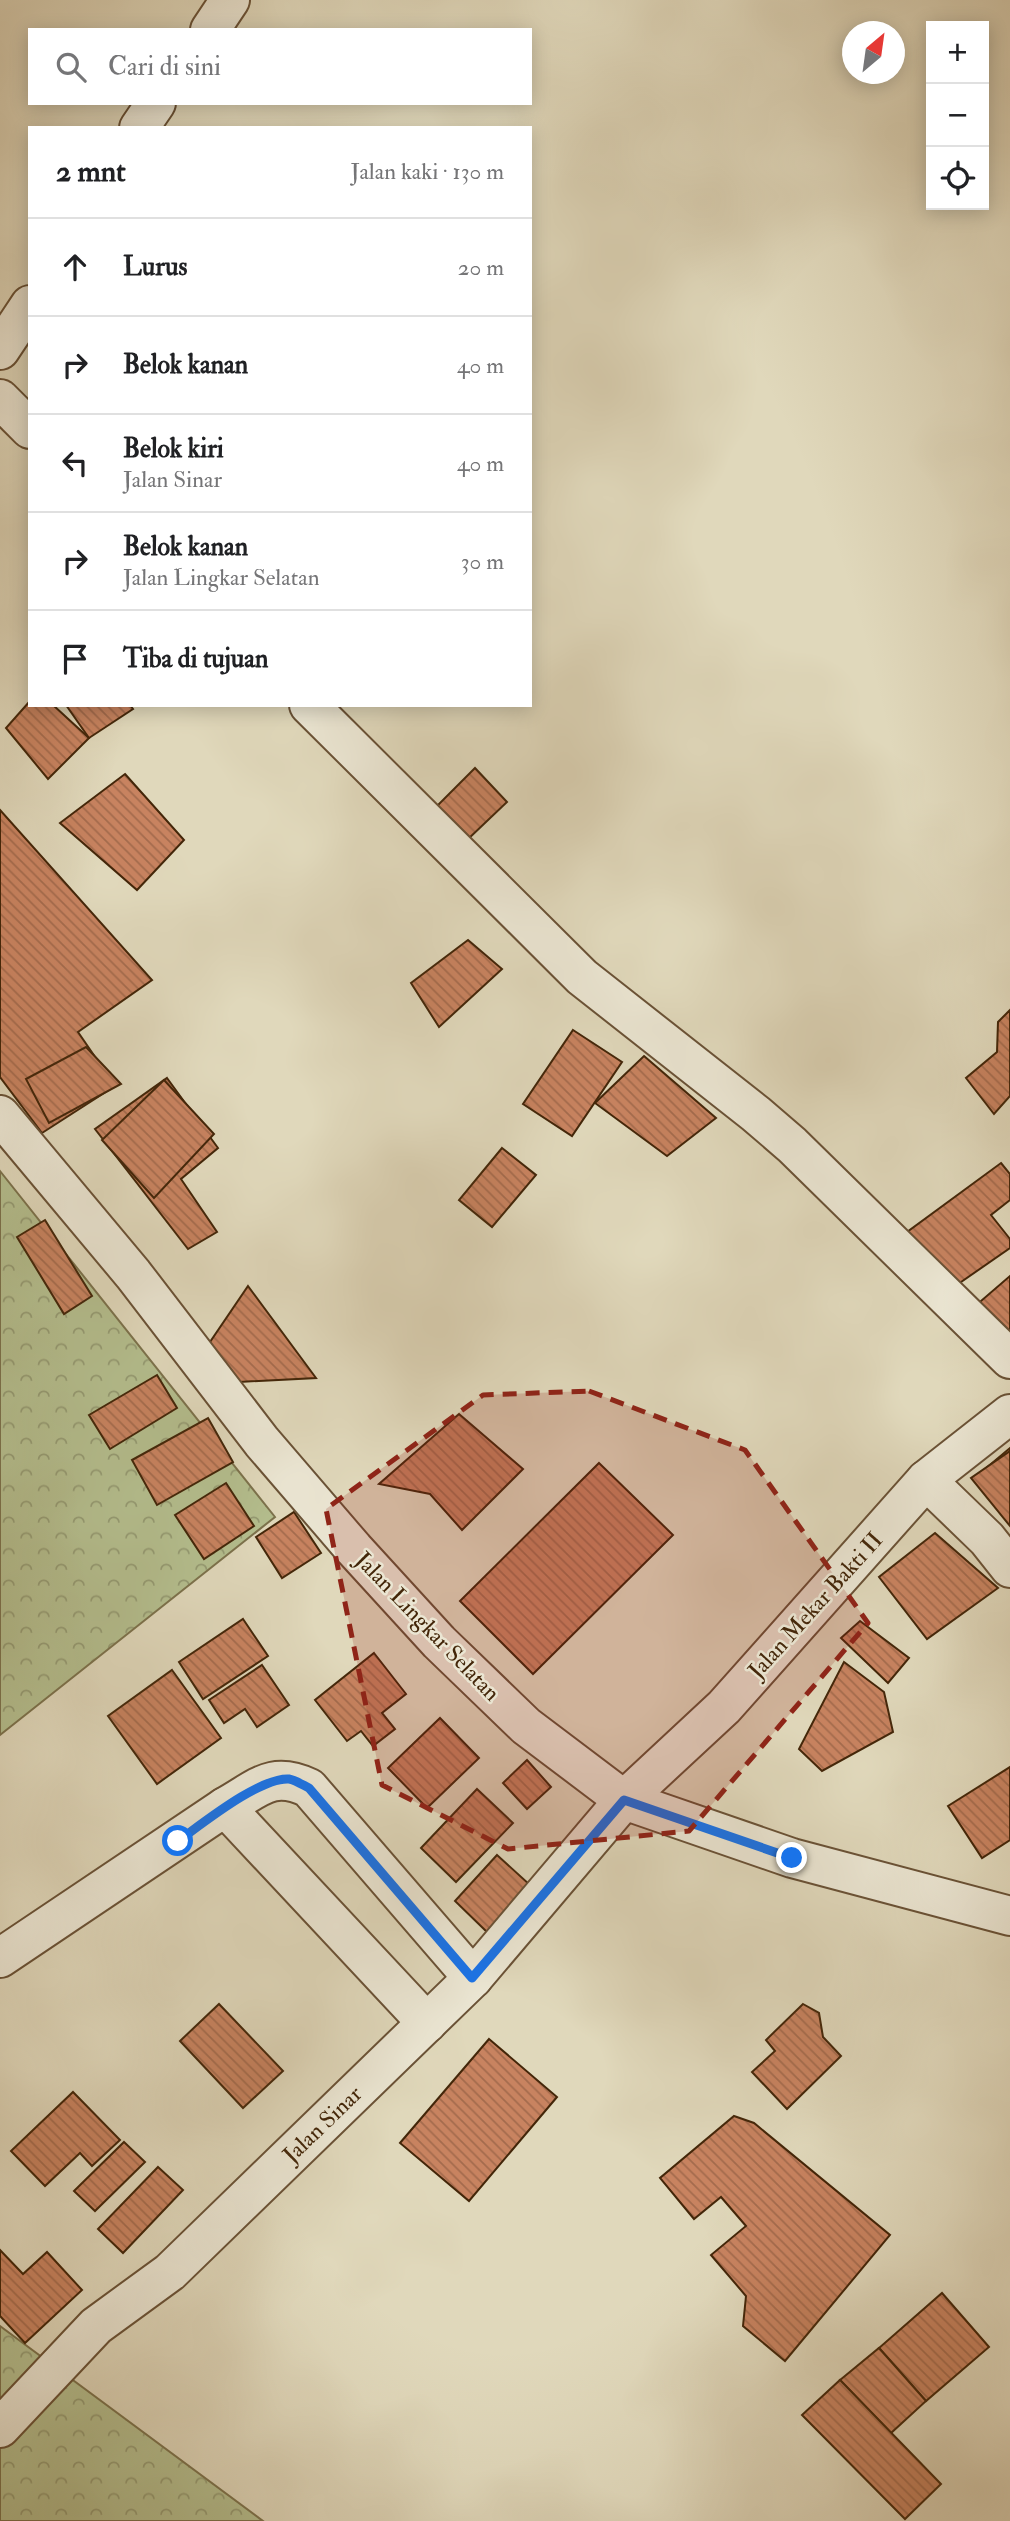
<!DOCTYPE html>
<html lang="id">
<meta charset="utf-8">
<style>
:root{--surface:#fff;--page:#f6f6f6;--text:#202124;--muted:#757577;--line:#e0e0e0}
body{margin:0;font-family:"IM FELL Double Pica",serif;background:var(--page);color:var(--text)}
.controls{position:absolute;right:21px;top:21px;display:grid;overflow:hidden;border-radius:0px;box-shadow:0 4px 18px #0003}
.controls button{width:63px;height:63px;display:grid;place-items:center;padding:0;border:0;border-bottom:2px solid var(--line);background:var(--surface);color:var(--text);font:35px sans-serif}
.compass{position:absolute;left:842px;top:21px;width:63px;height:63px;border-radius:50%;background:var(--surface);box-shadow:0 4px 18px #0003;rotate:29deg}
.stop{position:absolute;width:21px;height:21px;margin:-16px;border:5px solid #1a73e8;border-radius:50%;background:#fff}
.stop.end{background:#1a73e8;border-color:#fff;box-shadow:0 2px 7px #0008}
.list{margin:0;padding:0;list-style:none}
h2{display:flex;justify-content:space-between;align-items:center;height:91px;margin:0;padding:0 28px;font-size:30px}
h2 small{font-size:23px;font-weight:400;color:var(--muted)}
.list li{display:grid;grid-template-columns:46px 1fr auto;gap:21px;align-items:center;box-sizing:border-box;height:98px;padding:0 28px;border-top:2px solid var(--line)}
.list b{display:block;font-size:26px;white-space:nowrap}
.list p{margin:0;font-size:23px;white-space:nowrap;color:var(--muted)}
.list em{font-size:23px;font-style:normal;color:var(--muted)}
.icon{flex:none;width:38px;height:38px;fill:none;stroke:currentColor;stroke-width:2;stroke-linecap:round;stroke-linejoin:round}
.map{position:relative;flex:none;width:1010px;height:2521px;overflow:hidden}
.search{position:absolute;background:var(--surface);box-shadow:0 4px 18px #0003;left:28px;top:28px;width:504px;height:77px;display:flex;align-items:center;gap:18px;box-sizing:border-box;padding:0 24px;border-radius:0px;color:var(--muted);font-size:26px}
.panel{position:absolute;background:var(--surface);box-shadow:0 4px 18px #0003;left:28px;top:126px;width:504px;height:581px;border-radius:0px}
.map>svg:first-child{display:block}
</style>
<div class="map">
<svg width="1010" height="2521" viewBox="0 0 1010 2521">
<defs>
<pattern id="forest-crowns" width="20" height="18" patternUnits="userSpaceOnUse" patternTransform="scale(1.75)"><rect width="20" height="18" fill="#b4be8e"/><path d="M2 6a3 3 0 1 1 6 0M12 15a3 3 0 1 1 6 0" fill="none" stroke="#949a72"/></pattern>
<pattern id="building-back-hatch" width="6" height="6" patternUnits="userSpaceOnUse" patternTransform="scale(1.75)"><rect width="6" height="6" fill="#c88360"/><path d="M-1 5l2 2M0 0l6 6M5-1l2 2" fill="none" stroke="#a46b4d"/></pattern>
</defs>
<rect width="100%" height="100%" fill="#e0d8bb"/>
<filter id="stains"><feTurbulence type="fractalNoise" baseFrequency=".00286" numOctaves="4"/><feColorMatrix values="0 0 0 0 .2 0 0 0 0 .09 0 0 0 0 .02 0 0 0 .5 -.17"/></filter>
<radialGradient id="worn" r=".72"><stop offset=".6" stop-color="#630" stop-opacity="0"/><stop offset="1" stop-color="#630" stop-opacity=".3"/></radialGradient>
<g fill="url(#forest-crowns)" stroke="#7c724c" stroke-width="2">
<polygon points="0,1171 275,1517 0,1735"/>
<polygon points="0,2326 263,2521 0,2521"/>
</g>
<g fill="url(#building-back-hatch)" stroke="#432609" stroke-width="2">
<polygon points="30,701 30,705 53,705 89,738 48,779 6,728"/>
<polygon points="66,705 130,705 133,709 89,738"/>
<polygon points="475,768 507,802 466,841 436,807"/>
<polygon points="125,774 184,840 137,890 60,823"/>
<polygon points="0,810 152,980 78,1032 115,1086 42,1133 0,1077"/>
<polygon points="468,940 502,969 439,1027 411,983"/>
<polygon points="1010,1010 1010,1096 994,1114 966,1078 997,1052 998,1022"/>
<polygon points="573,1030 622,1062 572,1136 523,1104"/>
<polygon points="86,1047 121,1084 49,1123 26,1079"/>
<polygon points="644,1056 716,1118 667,1156 595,1103"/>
<polygon points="167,1078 218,1148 181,1179 217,1232 188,1249 95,1129"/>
<polygon points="164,1080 214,1134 154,1198 102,1140"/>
<polygon points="502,1148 536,1175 492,1227 459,1200"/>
<polygon points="1001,1163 1010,1174 1010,1200 991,1215 1010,1239 1010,1248 951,1289 903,1235"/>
<polygon points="45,1220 92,1296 64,1314 17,1237"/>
<polygon points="1010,1276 1010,1345 974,1307"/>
<polygon points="248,1286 316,1378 239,1382 208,1345"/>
<polygon points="157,1375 177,1408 110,1449 89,1415"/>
<polygon points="459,1414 523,1469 462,1530 430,1494 379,1484"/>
<polygon points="208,1418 233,1462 157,1505 132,1460"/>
<polygon points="1010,1448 1010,1520 973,1479"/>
<polygon points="1010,1451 1010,1526 971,1478"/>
<polygon points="599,1463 673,1535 533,1674 460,1601"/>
<polygon points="226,1483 254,1526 204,1559 175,1515"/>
<polygon points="294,1512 321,1553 282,1578 256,1537"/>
<polygon points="935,1533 998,1588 927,1639 879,1577"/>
<polygon points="243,1619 268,1656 203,1699 179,1662"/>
<polygon points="860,1621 909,1658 888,1683 841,1638"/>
<polygon points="374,1653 406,1694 382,1713 395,1729 373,1746 361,1731 347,1741 315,1700"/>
<polygon points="844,1662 884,1692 893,1732 822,1771 799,1749"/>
<polygon points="262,1665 289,1705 257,1727 245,1709 224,1723 209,1700"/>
<polygon points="172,1670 221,1738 157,1784 108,1716"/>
<polygon points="440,1718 479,1758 427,1808 388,1768"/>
<polygon points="527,1760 551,1787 527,1809 503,1783"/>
<polygon points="1010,1767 1010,1840 982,1858 948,1806"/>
<polygon points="477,1789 513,1823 456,1882 421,1848"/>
<polygon points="497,1855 530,1885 487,1932 455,1901"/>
<polygon points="219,2004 283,2071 243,2108 180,2041"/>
<polygon points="803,2004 819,2013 823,2037 841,2056 787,2109 752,2072 775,2051 766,2040"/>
<polygon points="489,2039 557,2097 469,2201 400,2143"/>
<polygon points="73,2092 120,2140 92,2166 80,2153 45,2186 11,2151"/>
<polygon points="734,2116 754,2123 890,2235 785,2361 743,2326 746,2296 711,2255 746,2226 721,2197 694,2219 660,2178"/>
<polygon points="124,2142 145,2162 95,2211 74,2191"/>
<polygon points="158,2167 183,2190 123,2253 98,2229"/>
<polygon points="0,2250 23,2274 47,2252 82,2290 25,2343 0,2316"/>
<polygon points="942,2293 989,2347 926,2401 879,2348"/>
<polygon points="879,2348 926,2401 891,2433 840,2380"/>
<polygon points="840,2380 941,2484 905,2519 802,2415"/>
</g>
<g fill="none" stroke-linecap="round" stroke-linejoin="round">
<g stroke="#6a5236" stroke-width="42">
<g id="minor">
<polyline points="210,30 230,0"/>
<polyline points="139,128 156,103"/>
<polyline points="0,350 30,305"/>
<polyline points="0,399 30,429"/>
<polyline points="309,705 582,977 756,1114 792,1145 1010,1359"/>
<polyline points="0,1115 133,1274 262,1442 354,1549 439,1642 526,1726 624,1800 792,1858 1010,1916"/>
<polyline points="926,1480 987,1539 1010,1568"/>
<path d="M 225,1807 C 258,1789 271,1770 309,1788 L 473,1978"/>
<polyline points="0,1958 225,1807 427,2023"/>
<polyline points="0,2428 96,2326 170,2272 473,1978 624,1800 724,1707 926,1480 1010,1414"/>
</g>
</g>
<use href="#minor" stroke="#ebe6d3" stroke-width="38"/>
</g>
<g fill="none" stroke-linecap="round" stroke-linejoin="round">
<path stroke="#1a73e8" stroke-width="9" d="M 178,1841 C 202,1824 260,1777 289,1779 C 295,1780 303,1785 309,1788 L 472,1978 L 624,1800 L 792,1858"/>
</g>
<path fill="#8f2418" fill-opacity="0.2" stroke="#8f2418" stroke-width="5" stroke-dasharray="14 9" stroke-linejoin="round" d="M 589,1391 L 745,1450 L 868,1623 L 689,1831 L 508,1849 L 382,1785 L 326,1509 L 483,1395 Z"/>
<g text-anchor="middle" stroke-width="5" stroke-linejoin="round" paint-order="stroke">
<g font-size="23" fill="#432609" stroke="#ebe6d3">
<text transform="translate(815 1605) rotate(-48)" y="8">Jalan Mekar Bakti II</text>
<text transform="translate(428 1626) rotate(46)" y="8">Jalan Lingkar Selatan</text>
<text transform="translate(322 2124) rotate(-44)" y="8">Jalan Sinar</text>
</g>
</g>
<rect width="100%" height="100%" filter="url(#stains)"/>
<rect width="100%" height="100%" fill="url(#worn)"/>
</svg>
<div class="controls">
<button>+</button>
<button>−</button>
<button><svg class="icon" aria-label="locate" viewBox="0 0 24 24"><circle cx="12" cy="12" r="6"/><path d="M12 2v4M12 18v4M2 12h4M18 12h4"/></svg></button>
</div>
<svg class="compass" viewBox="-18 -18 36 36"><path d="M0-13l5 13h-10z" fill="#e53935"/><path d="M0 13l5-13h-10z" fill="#757577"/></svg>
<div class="stop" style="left:178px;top:1841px"></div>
<div class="stop end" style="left:792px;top:1858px"></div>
<div class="search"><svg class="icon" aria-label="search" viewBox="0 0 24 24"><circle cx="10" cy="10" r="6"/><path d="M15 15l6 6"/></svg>Cari di sini</div>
<section class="panel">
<h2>2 mnt<small>Jalan kaki · 130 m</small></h2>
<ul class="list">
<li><svg class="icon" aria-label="ahead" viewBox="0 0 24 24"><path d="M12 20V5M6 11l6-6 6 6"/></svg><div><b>Lurus</b></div><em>20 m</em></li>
<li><svg class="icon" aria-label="right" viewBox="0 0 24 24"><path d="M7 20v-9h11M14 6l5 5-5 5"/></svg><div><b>Belok kanan</b></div><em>40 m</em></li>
<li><svg class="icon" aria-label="left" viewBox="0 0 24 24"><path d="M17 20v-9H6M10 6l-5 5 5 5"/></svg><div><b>Belok kiri</b><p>Jalan Sinar</p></div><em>40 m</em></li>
<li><svg class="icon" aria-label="right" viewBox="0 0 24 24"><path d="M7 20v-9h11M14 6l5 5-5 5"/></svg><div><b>Belok kanan</b><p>Jalan Lingkar Selatan</p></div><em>30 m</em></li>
<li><svg class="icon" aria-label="arrive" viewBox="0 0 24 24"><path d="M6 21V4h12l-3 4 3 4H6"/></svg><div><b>Tiba di tujuan</b></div></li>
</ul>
</section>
</div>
